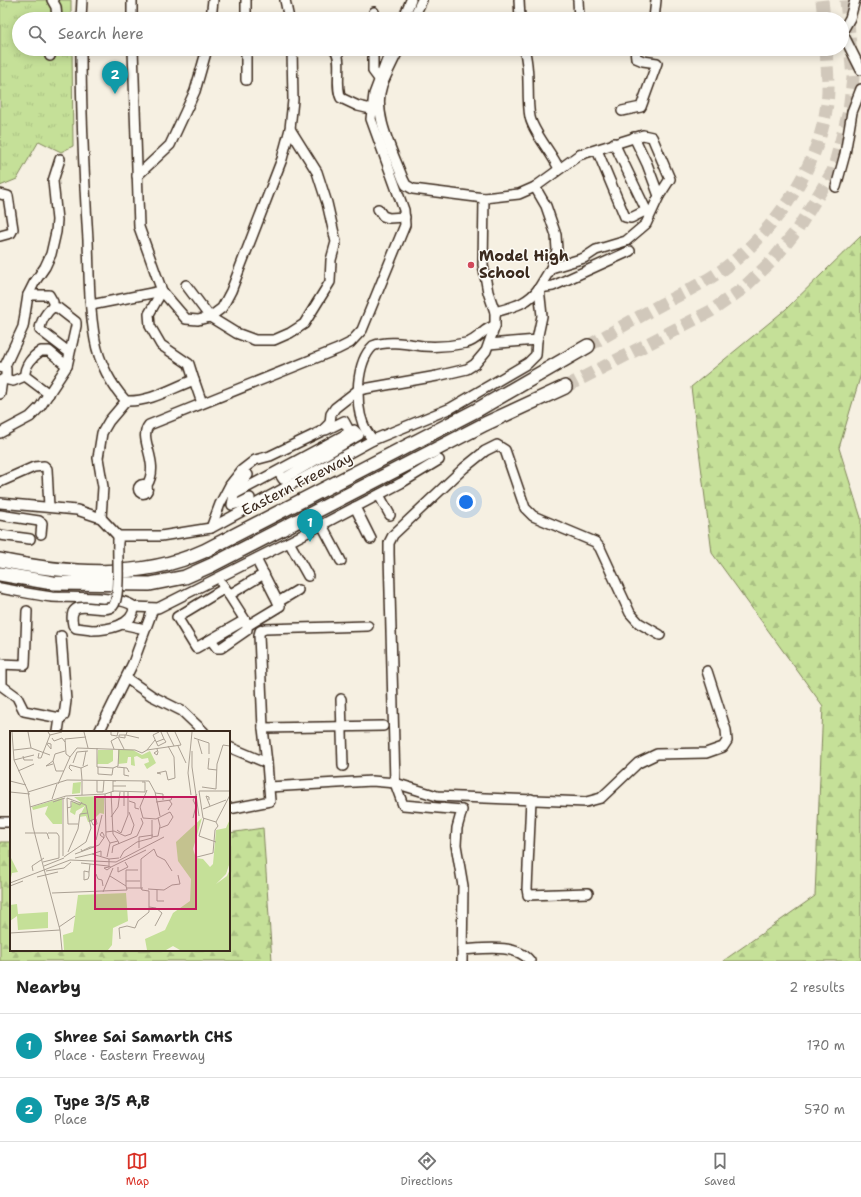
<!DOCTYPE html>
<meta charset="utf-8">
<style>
:root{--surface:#fff;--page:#f6f6f6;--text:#222;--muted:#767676;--line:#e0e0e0;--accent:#d93025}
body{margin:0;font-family:"Shantell Sans",sans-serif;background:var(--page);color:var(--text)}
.you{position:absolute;left:466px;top:502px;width:14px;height:14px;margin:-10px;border:3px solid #fff;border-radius:50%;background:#1a73e8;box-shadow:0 0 0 6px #1a73e833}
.badge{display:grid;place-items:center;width:26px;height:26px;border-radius:50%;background:var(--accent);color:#fff;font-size:13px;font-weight:700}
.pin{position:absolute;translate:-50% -33px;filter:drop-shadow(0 1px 2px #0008)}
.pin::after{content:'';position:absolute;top:21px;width:14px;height:12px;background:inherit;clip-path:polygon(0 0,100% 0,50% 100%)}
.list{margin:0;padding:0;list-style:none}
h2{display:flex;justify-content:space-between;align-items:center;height:52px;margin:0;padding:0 16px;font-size:17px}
h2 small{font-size:13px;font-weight:400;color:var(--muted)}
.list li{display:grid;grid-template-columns:26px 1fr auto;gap:12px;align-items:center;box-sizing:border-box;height:64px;padding:0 16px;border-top:1px solid var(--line)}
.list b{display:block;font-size:15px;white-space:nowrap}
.list p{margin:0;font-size:13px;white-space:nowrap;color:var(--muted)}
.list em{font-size:13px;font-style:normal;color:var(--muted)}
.icon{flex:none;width:22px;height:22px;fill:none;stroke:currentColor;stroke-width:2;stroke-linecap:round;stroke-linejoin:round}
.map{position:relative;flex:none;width:861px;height:961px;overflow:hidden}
.search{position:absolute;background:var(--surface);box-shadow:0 2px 10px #0003;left:12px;right:12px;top:12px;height:44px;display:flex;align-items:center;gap:10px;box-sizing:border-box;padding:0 14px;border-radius:22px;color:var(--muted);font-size:15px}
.sheet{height:180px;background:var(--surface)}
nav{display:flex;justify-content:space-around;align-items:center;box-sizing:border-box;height:56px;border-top:1px solid var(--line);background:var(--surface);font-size:11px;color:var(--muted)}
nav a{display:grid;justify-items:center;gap:2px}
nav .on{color:var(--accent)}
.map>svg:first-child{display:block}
</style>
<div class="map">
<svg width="861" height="961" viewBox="0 0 861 961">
<defs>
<pattern id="grass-tufts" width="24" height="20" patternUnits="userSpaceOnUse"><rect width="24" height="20" fill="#c5e098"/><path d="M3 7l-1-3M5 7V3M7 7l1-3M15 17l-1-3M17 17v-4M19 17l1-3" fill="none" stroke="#aac083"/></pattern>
<pattern id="forest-firs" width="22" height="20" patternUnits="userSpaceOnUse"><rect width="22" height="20" fill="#c5e098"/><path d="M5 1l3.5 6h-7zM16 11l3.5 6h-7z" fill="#aac083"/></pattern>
</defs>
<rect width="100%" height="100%" fill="#f6f0e2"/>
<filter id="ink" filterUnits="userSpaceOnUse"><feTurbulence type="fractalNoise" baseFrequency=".025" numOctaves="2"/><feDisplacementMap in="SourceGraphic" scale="8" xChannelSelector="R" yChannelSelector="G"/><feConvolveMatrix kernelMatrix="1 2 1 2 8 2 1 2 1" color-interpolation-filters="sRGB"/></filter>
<g filter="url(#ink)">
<polygon fill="url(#grass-tufts)" stroke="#80855b" points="0,0 71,0 71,19 19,19 19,49 72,49 73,146 61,152 39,141 17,179 0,186"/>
<g fill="url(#forest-firs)" stroke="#80855b">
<polygon points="861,236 861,374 839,448 861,518 861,961 723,961 815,896 823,706 712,553 691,387 786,309"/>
<polygon points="263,828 272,961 0,961 0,842 11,842 11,950 229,950 229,833"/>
</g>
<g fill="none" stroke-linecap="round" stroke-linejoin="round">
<g stroke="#d1c8bb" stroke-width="13" stroke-dasharray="13 6" stroke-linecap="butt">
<polyline points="822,0 824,19"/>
<path d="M 588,346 C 612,332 637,318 662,304 C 683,293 706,282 725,268 C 774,232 817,169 826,110 C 830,90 827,69 826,49"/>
<polyline points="565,387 711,311 741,290 773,260 797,230 833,171 849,111 853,78 846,0"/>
</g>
<g stroke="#3b2a1e" stroke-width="12">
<g id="minor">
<polyline points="52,0 56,7 57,19"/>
<polyline points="132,0 132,19"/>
<polyline points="285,0 289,19"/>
<polyline points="519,0 520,19"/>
<polyline points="578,0 579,19"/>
<polyline points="855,0 850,18 842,32 861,70"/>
<polyline points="81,19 82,0"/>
<polyline points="211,19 213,0"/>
<polyline points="246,19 246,0"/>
<polyline points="373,19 374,12"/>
<polyline points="403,19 411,0"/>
<polyline points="413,19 422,0"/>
<polyline points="654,19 656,0"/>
<path d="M 81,49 C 81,113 84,176 88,240 C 89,273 89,307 95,340 C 99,362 111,385 126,401 C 151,402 172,388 194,380 L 202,403"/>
<polyline points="133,49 139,227 162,291 186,319 198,320 210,317 236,333 255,340 274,340 290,333 304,324 330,282 331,260 336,242 327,203 317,172 290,129"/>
<path d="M 334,49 C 344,58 334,84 341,98 L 358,106 L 371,109"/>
<polyline points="373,49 373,71 379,79"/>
<path d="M 399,49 C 393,61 387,73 382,85 C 372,114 393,152 403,179 L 406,185 L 413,189 L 484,198 L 519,194 L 535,187 L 579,155 L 643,135 L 652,137 L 670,179 L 659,196 L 646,224 L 626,241 L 596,250 L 584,258 L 551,268"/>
<path d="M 524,49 C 531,71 526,95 530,117 C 533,132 552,153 559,169"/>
<polyline points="50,56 52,49"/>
<polyline points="246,80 246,49"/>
<polyline points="622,111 641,107 657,63 643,61 636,58 635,49"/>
<polyline points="634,137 647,164 659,196"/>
<polyline points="614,143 649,216"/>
<polyline points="597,150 625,217 631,218 647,210"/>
<polyline points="137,176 170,145 195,91 207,49"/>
<polyline points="836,187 845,154 852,112 861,89"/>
<polyline points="0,194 8,196 13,229 11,233 0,236"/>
<polyline points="378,209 383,216 389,218 405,217"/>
<polyline points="186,285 210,317 222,308 231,291 282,159 290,129 293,100 292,49"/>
<polyline points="162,291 149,314 150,326 161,345 189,364 194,380"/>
<polyline points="28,295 49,295 53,302 53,307"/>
<polyline points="91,305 162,291"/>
<path d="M 495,312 C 512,307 528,304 539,288 L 553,286 L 630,251"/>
<polyline points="489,344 537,340 542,316 539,288 551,268 557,250 556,235 546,206 535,187"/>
<polyline points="0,367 6,369 6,378 0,381"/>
<polyline points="4,368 23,327 28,295 34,283 45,267 51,254 56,232 57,220 53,181 60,159"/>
<polyline points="4,379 13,381 25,376"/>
<polyline points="0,394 2,380"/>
<path d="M 49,394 L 25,376 C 24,366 33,356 41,351 L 49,351 L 67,366"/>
<polyline points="326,430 344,421 350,432"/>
<path d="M 0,433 L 30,417 L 40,407 L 67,366 L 76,326 L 76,322 L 58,308 L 53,307 C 47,311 40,322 40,330 L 70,353"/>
<path d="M 373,440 C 369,435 365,429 363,424 C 355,403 356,362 373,346 C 387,340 408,344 423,346 C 437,347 452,346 466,343 C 478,341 484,327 495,326"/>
<polyline points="248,475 235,490 232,505 240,503 250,498"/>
<polyline points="0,482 34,467 44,466 47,469 49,507"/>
<circle cx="143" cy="489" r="4.5"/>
<path d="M 147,485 C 161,462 137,439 149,425 L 338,349 L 350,343 L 362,330 L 405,225 L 404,210 L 371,119 L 374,94 L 391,49"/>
<polyline points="233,495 350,432 354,430 359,435 283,479 278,471"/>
<polyline points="379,495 390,515"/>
<polyline points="0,503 77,510 101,518 119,537"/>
<polyline points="355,507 371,539"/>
<polyline points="0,515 39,521 42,523 41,534"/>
<polyline points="101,518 103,487 98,458 102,433 109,421 126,401"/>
<polyline points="322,525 341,561"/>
<polyline points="211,528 220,504 230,485 242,470 255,460 270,456 322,431 330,423 331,414 335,408 358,390 437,376 467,369 475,364 486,351 495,326 495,312 488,292 483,265 484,198"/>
<polyline points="0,535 30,539"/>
<polyline points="118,542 118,538 120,536 161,536 211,528 373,440 451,408 528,363 536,355 537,340"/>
<polyline points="289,542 308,576"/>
<polyline points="222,584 245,620"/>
<path d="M 0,588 C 17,591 35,595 52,597 C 69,598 124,595 134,607 C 134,626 106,630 92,630"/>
<polyline points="225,588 177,617 196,648 245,620 247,626 280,606 256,559"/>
<polyline points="229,595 264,574"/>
<polyline points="278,602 298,590"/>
<polyline points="134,607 158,608 289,542 401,483 439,460"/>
<polyline points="122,624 145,629"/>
<polyline points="211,640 217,648 221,648 247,630 247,626"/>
<polyline points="0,664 25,665 27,611"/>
<polyline points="2,664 2,686 17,697 24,711 60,718 58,732"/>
<polyline points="126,678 152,696 182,711 204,732"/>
<polyline points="341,699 343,766"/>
<polyline points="60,718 64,716 66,701 61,636"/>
<polyline points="263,728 383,726"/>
<polyline points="99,732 133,663 153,609"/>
<polyline points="229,747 267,763 270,801 229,809"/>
<polyline points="267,763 263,728 259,635 260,631 265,629 368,626"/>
<polyline points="269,787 372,781 395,783 437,796 586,802 601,798 638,763 657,754 706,753 723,747 727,741 726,730 707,671"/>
<polyline points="531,799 527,889 528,895 588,893"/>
<polyline points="0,822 11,822"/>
<path d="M 462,950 C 482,949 516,943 530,961"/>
<polyline points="462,961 463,886 456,845 457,828 462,810 403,805 395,783 389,554 389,543 393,535 464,468 485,451 497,445 505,450 525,508 533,516 595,542 600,548 630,613 639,623 660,635"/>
</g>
</g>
<g stroke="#3b2a1e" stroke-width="16">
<g id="highway">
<path d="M 0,560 C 67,574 141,580 204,551 L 477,410 L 588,346"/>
<polyline points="0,574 53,583 150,584 185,577 212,565 485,424 565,387"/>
</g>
</g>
<use href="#minor" stroke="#fdfcf7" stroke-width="9"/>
<use href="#highway" stroke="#fdfcf7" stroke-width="13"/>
<g stroke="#3b2a1e" stroke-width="12" stroke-linecap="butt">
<path id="minor-bridge" d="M 92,630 L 76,628 L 73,625 C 66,593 102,616 113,606 C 121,598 117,555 118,542"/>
</g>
<use href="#minor-bridge" stroke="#fdfcf7" stroke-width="9"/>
</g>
</g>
<circle fill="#d1495b" stroke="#fdfcf7" stroke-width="1.5" cx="471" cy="265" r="4"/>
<g text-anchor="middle" stroke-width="3" stroke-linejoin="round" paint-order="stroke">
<g font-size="15" font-weight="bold" fill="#3b2a1e" stroke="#fdfcf7" text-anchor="start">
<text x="479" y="261">Model High<tspan x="479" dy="17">School</tspan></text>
</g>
<g font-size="15" fill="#3b2a1e" stroke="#fdfcf7">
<text transform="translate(297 484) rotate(-27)" y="5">Eastern Freeway</text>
</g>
</g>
<g transform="translate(10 731)">
<rect width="220" height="220" fill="#f6f0e2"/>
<path d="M 71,51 L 70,62 L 62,63 L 63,52 ZM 94,65 L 94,83 L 90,82 L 81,91 L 78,91 L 76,85 L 69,86 L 75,75 L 66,80 L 65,84 L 60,81 L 62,71 L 72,72 L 64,66 Z" fill="#c5e098"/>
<path d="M 108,18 L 123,19 L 132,24 L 140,20 L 146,32 L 137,38 L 134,33 L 139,31 L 138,27 L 132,28 L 127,25 L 124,26 L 125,35 L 121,34 L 121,26 L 118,26 L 117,32 L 108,33 ZM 52,67 L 52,93 L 43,93 L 35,83 L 38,75 L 23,79 L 22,76 ZM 192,87 L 183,118 L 186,127 L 193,128 L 200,136 L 203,133 L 206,99 L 216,97 L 220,88 L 220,131 L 216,143 L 206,153 L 217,145 L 220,138 L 220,219 L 170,219 L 163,215 L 156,219 L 137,219 L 135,208 L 155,199 L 163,182 L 180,170 L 181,148 L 168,130 L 166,111 ZM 0,125 L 8,141 L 2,142 L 0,151 ZM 116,162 L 118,190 L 103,197 L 102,214 L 98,219 L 54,219 L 53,204 L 63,201 L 68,164 Z" fill="#c5e098"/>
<path d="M 88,19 L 103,19 L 103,30 L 98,33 L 87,33 ZM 7,173 L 8,183 L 38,181 L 38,197 L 8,199 L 7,185 L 0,190 L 0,174 Z" fill="#c5e098"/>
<path fill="none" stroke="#aba194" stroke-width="1" d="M 2,1 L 4,29 L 18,60 L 23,96 L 50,199M 18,1 L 21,17 L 40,24M 74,1 L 78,17M 101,1 L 101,4 L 107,5 L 108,1M 117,1 L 116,4 L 129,7M 149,1 L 143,4 L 148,15 L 156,11 L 154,8M 157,1 L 164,15M 40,4 L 52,1M 115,4 L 115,7 L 109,6 L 109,4 L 116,4M 42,7 L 44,10 L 52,7 L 55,11M 184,7 L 199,12 L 199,23M 188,9 L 192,23M 146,11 L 154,8 L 151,1M 37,13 L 41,18 L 41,13 L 37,12M 168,15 L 176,32M 87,17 L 87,36 L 103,37 L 108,35 L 109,18M 104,18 L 101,10 L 108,6 L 114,18M 147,18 L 148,21 L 147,24 L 144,22 L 147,20M 4,19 L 21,17M 137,19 L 145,9M 182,20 L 182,36 L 189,85M 29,22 L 28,27 L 31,27 L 40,4 L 38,1M 13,25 L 14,29 L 23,29M 60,26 L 56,23 L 55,8 L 76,6M 199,27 L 198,38 L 207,39M 4,29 L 24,24M 43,30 L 36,35 L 43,33M 63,32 L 67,21 L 78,20M 73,35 L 76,20M 88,36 L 88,43 L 102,44 L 103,37M 107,36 L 117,37 L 119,41M 71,37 L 72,49M 114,37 L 114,44 L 119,45M 8,40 L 24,33M 54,40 L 46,40 L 43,30 L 45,23 L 55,20M 62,40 L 59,37 L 60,34 L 71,37 L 78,34M 151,43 L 147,42 L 156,40 L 158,49 L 165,47 L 164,26 L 158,15M 87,49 L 87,61 L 93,61 L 94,49M 0,50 L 16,54M 48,53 L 60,26 L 67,17 L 125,19 L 132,22 L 137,19 L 171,14 L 165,1M 103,55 L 116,55M 192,56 L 206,58 L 207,33 L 213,14 L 220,15M 137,59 L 130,76 L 133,87 L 146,88 L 160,81 L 163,86 L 158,94 L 150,97M 220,60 L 189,60 L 193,87 L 206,91 L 220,64M 0,61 L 20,63M 18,61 L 57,49 L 139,50 L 145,61 L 150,85M 101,61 L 103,103 L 108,110M 103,61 L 103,50 L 106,50M 145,62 L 153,63 L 153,69M 72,64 L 72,50M 181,64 L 178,42 L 182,1M 57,67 L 58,93 L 68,93M 42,68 L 47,53M 199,69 L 199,66 L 196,65 L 200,75M 119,70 L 125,72 L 125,77 L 129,78M 43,71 L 55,67M 146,71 L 161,69 L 162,66M 114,75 L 114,61M 20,76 L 56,65 L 95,63M 57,77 L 61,76 L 61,70 L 70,74 L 72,71M 193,78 L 216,69M 158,79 L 162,73 L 159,69M 101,86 L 108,76 L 110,61M 183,87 L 186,75 L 183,69 L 187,63M 194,87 L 189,105 L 206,111M 79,90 L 85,88 L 86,88 L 87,93 L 83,94 L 81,89M 107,99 L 111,102 L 118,84 L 118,61M 96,101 L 104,100 L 115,105 L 121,103 L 124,94 L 119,81M 15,102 L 37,102 L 39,108M 142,106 L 148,105 L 150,95 L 148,87M 86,109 L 92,84M 109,113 L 108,110 L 100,112 L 96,105 L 95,63 L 104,60 L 135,61 L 135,51 L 132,51M 129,117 L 129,106 L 143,104M 71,118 L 72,120 L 80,116 L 85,116M 58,121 L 68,98 L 70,83 L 78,82M 102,122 L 103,115 L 127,105 L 133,92 L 131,87M 65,123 L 89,114 L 93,108 L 94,107 L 94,104 L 92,101 L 90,104 L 94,107M 82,123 L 91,120 L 91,125M 53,125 L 53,67M 54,126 L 76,111 L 81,97 L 76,74 L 57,67M 97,126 L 100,112M 187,126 L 203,122 L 205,99 L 208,95 L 206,91M 65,127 L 82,123 L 99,128M 110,127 L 114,120 L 127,111 L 142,107 L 142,89M 33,131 L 49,127 L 49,105 L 47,102 L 38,102M 71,132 L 98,135 L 100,136 L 101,136 L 97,139 L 94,137 L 99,136 L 99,128 L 109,127M 34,135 L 54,127M 101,136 L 136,119M 108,136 L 108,141 L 118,136 L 115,131M 23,140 L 22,135 L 34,127M 36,140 L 54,137 L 61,131M 79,141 L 74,140 L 74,149 L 78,148 L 79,145 L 79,141 L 80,133M 86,143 L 88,148 L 92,149 L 93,155M 27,146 L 48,141M 116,150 L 130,150M 0,152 L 60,129 L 106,131 L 154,106M 0,155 L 13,150M 116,155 L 116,139 L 128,139M 117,157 L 133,157M 138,158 L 154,159 L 162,154 L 170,153 L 168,144M 147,159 L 147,170 L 154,170M 93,161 L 103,137M 42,162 L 117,159 L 116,155 L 100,145M 139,176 L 146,177 L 152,182 L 145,195M 49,196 L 65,185M 50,199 L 52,219M 0,202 L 50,199M 110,208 L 109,197 L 117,195 L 125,197 L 128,190 L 139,181 L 139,160 L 132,159 L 131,157 L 131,128 L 144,118 L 147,125 L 155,129 L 162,140"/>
<path fill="#c2185b" fill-opacity="0.15" stroke="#c2185b" stroke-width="2" d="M 85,66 L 186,66 L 186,178 L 85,178 Z"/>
<rect width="220" height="220" fill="none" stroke="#3b2a1e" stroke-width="2"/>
</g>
</svg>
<div class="you"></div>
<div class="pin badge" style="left:310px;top:542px;background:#0f9aa8">1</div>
<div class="pin badge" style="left:115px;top:94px;background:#0f9aa8">2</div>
<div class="search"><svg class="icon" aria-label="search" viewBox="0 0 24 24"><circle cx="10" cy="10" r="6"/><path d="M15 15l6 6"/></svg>Search here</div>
</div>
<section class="sheet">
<h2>Nearby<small>2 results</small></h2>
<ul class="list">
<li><span class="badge" style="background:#0f9aa8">1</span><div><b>Shree Sai Samarth CHS</b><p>Place · Eastern Freeway</p></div><em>170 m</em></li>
<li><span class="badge" style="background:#0f9aa8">2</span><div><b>Type 3/5 A,B</b><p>Place</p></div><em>570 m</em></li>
</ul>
</section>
<nav>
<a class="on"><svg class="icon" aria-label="map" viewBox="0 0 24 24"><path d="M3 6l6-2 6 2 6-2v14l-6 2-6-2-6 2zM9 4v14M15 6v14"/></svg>Map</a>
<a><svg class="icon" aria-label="directions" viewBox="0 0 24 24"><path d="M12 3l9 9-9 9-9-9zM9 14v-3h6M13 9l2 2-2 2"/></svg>Directions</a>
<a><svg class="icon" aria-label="saved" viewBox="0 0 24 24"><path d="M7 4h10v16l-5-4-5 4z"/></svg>Saved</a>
</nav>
